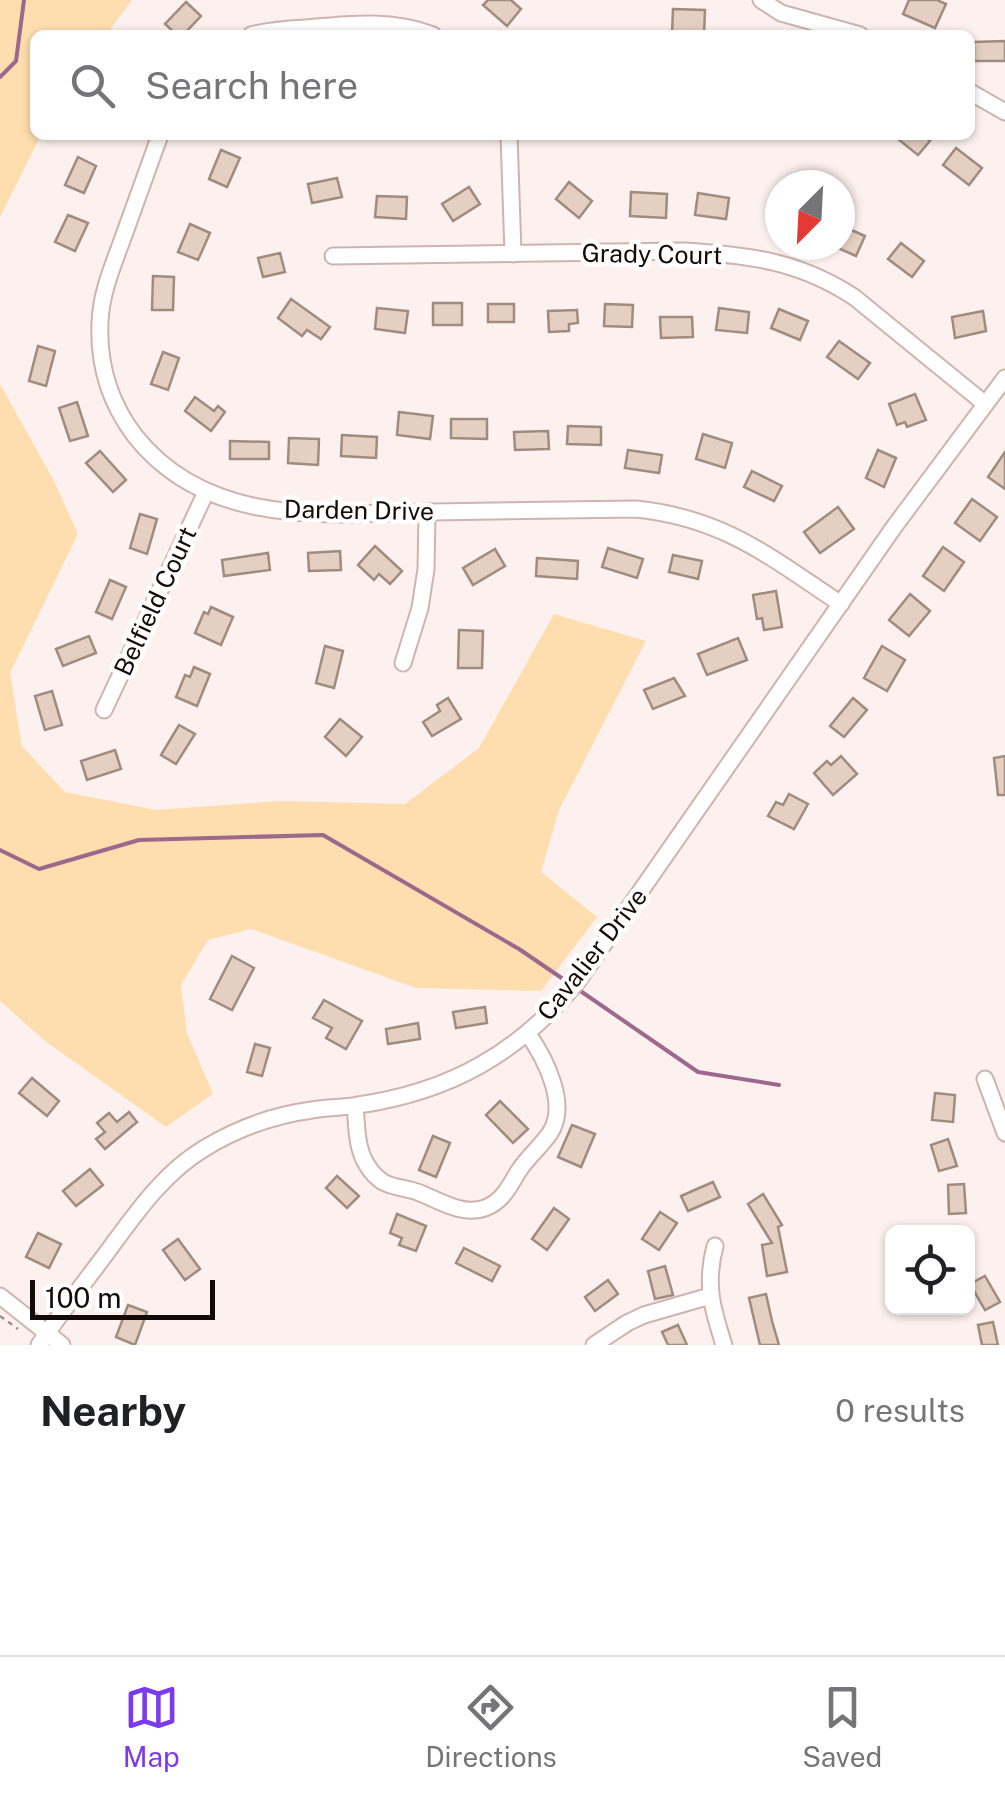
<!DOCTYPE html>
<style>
:root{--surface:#fff;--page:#f2f2f2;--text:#202124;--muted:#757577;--line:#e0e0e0;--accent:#7c3aed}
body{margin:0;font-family:"Public Sans",sans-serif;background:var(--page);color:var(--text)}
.controls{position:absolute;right:30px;bottom:30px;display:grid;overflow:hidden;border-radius:15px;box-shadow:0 2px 8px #0004}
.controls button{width:90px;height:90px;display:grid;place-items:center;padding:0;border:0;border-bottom:2px solid var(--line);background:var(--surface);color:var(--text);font:50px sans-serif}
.compass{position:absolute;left:765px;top:170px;width:90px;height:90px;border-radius:50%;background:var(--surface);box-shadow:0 2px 8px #0004;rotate:204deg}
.scale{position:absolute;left:30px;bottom:25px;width:185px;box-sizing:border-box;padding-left:10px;border:5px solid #130a09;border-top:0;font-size:28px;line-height:35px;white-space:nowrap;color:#130a09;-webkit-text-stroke:8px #fff;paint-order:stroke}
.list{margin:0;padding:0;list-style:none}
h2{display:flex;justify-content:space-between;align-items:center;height:130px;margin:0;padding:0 40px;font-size:42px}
h2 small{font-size:32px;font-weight:400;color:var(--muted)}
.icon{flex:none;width:55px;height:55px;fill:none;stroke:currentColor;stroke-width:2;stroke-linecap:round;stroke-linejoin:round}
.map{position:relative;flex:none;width:1005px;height:1345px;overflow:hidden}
.search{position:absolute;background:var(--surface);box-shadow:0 2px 8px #0004;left:30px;right:30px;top:30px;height:110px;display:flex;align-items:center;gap:25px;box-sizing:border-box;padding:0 35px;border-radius:15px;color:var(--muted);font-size:38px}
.sheet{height:310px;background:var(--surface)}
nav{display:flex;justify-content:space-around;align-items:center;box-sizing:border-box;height:140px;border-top:2px solid var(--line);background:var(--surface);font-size:28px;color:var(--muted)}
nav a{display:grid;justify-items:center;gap:5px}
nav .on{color:var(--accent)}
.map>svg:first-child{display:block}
</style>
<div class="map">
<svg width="1005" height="1345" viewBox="0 0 1005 1345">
<rect width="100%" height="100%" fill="#fcf1ef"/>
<g fill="#fedeae">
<polygon points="0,0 132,0 106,35 35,35 35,135 41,135 0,217"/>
<polygon points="0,384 53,479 78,534 10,673 22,746 65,792 156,810 279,801 405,804 479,748 554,614 646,641 559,810 541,872 597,917 541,991 416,988 251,929 208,940 181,985 187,1033 213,1094 166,1127 45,1041 0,1001"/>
</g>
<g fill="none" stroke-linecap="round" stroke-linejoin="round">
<g stroke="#9e688d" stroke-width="4">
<polyline points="0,77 16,61 24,0"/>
<polyline points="0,850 39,869 139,840 323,835 519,949 566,981"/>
<polyline points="579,990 698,1072 779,1085"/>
</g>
</g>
<g fill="#e5cfc2" stroke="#a08c7f" stroke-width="2.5">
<polygon points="488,0 511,0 521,9 507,26 483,5"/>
<polygon points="909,0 937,0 946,4 935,28 903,14"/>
<polygon points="186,2 201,16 183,35 177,35 165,24"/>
<polygon points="673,9 705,10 704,35 672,35"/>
<polygon points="1005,41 1005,61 974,61 974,42"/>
<polygon points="893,135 923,135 930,141 918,155"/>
<polygon points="956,148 982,168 969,185 943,165"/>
<polygon points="221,150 240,158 227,187 209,179"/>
<polygon points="78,157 96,166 84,193 65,185"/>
<polygon points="337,178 342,197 312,203 308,184"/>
<polygon points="569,182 592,201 579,218 556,199"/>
<polygon points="469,187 480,204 453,221 442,204"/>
<polygon points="631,192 667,194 666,218 630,216"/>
<polygon points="698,193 729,198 726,219 695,215"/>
<polygon points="377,196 407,197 406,219 375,217"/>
<polygon points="68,215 88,223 75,251 55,242"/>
<polygon points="190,224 210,233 198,260 178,252"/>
<polygon points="840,225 865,236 856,256 840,249"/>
<polygon points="901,243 924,261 912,277 888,259"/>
<polygon points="280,253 285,272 263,277 258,258"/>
<polygon points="153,276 174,277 173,310 152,310"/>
<polygon points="291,299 330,327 321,339 307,330 302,336 278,318"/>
<rect x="433" y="303" width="29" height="22"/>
<rect x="488" y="304" width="26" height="18"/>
<polygon points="605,304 633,305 632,327 604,326"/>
<polygon points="377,308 408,311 405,333 375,329"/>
<polygon points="719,308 749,312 747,333 716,330"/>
<polygon points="779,309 808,321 800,340 771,328"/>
<polygon points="577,310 578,323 569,324 569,331 549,332 548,311"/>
<polygon points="983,311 986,331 955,338 952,317"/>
<polygon points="660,317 692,317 693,337 661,338"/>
<polygon points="839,341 870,363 858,379 827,357"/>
<polygon points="38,346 55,351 46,386 29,381"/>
<polygon points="163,352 179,358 168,390 151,384"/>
<polygon points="915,394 926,420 907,427 905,422 897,425 889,404"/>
<polygon points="195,397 214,411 218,406 225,412 211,431 185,411"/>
<polygon points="77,402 88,436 70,441 59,408"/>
<polygon points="399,412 433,416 430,439 397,435"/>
<polygon points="451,419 487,419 487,439 451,438"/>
<polygon points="568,426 601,427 601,445 567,444"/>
<polygon points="548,431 549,449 515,450 514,432"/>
<polygon points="703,434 732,443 725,468 696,459"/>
<polygon points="342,435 377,437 376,458 341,456"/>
<polygon points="289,438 319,439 318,465 288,463"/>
<polygon points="230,441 269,442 269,459 230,459"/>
<polygon points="628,450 662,455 659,473 625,468"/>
<polygon points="878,450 896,458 884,487 866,478"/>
<polygon points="100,451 126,480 113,492 86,463"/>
<polygon points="1005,452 1005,489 988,477"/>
<polygon points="752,471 782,486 774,501 744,487"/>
<polygon points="972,499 997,517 980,541 955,523"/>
<polygon points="838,507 854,529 820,553 804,532"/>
<polygon points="140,514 157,519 147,554 130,548"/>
<polygon points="375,546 402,571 390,584 379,574 374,580 358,565"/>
<polygon points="943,547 964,562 944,591 923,576"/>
<polygon points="608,548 643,559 637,578 602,567"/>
<polygon points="495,549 505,566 473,585 463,568"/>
<polygon points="340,551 341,570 309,571 308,553"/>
<polygon points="268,553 270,570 224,576 222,560"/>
<polygon points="673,555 702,561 698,579 669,572"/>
<polygon points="537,558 578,561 577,579 536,576"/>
<polygon points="110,580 126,587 112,619 96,612"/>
<polygon points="776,591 782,627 764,630 762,618 757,619 753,595"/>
<polygon points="910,594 930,611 909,636 889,620"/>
<polygon points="211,607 233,617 221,645 195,633 204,612 208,614"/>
<polygon points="459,630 483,631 482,668 458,668"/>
<polygon points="89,636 96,653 63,666 56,649"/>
<polygon points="738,638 747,660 707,675 698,654"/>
<polygon points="325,646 343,651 334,688 316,683"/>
<polygon points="882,646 905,660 887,691 864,678"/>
<polygon points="194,667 210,674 197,706 176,697 185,675 190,677"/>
<polygon points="674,678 685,696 653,709 644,690"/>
<polygon points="52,691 62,725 45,730 35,696"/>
<polygon points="448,698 461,719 432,736 423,722 440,711 437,705"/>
<polygon points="853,698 867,710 844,737 830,726"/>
<polygon points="340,719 362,737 346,756 325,737"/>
<polygon points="179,725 195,734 176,764 161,755"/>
<polygon points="115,750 121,769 87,780 81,761"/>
<polygon points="841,756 857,774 833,795 814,773 827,761 831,765"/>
<polygon points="1005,756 1005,795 998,795 994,758"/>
<polygon points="789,794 808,804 794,829 768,816 776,802 783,805"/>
<polygon points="232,956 254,968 232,1010 210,999"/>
<polygon points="324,1000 362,1021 346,1049 326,1038 332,1028 313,1018"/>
<polygon points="485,1007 487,1023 456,1028 453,1012"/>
<polygon points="418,1023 420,1039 388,1044 386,1029"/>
<polygon points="255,1044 270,1048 262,1076 247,1072"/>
<polygon points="32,1078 59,1101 47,1116 19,1093"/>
<polygon points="935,1093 955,1095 953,1122 932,1120"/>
<polygon points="500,1101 528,1129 513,1143 486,1115"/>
<polygon points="129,1112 137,1122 105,1149 96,1139 105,1132 97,1123 109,1113 117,1122"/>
<polygon points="572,1125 595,1134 581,1167 558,1157"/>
<polygon points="433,1136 450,1143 436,1177 419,1170"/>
<polygon points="948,1139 957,1166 939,1171 931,1145"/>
<polygon points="90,1169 103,1185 76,1206 63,1191"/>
<polygon points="337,1176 359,1196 347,1208 326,1188"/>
<polygon points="713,1182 720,1197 688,1211 681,1196"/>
<polygon points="964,1184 966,1213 949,1214 948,1185"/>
<polygon points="763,1194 782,1225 778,1227 787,1272 767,1276 762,1245 772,1243 748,1204"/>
<polygon points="554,1208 569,1219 547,1250 532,1239"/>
<polygon points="660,1212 677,1223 659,1250 642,1239"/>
<polygon points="397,1214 426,1226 416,1251 399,1245 402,1238 390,1233"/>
<polygon points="38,1233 61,1244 49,1268 26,1257"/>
<polygon points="178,1239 200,1269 185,1280 163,1250"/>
<polygon points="464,1248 500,1266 492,1281 456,1263"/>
<polygon points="665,1266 673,1295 655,1299 648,1271"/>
<polygon points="985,1276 1000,1302 985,1310 970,1284"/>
<polygon points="608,1280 618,1294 595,1311 585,1297"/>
<polygon points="766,1294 772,1321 779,1345 760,1345 749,1298"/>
<polygon points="128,1305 147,1312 135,1345 116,1337"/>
<polygon points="993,1322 998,1345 982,1345 978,1325"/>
<polygon points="678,1325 687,1345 668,1345 662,1332"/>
</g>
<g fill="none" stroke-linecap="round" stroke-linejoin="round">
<g stroke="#ceb4b0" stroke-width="19">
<g id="minor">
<polyline points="761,0 781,13 860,35"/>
<path d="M 251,35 C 269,30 288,29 306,28 C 350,24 391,19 433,35"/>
<polyline points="970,92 1005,112"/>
<path d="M 160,135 C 148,168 136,202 124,235 C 114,263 101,292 100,322 C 98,364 110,403 135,436 C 208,528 326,514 431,512 C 499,511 567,510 636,509 C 724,518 770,557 841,604"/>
<polyline points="509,135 513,254"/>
<path d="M 333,256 L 684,251 C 749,255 799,261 854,297 L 984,403"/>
<polyline points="403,663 420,608 426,569 427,512"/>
<polyline points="104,710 206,492"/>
<polyline points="985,1079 1005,1133"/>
<path d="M 355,1106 C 357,1126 356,1148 367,1165 C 371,1172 377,1178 383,1182 C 394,1188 408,1188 420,1193 C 440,1201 463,1216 485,1208 C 504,1201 510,1184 520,1169 C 529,1156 541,1146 550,1133 C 569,1105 545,1058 528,1034"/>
<path d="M 715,1246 C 705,1284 712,1308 724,1345"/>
<polyline points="0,1296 62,1345"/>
<path d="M 39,1345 C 59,1315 81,1287 102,1259 C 132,1219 161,1174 205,1148 C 238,1128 275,1115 312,1110 C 328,1107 343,1108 358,1105 C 450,1092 519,1053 578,981 L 894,527 L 1005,378"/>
<polyline points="594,1345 627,1323 644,1315 710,1296"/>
</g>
</g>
<polyline stroke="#9d9291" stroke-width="2.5" stroke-dasharray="5 5" stroke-linecap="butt" points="0,1316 18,1329"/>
<use href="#minor" stroke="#fff" stroke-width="15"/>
</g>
<g text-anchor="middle" stroke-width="9" stroke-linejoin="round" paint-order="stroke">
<g font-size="25" fill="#130a09" stroke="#fff">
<text transform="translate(652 254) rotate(1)" y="9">Grady Court</text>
<text transform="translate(359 510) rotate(1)" y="9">Darden Drive</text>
<text transform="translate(155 601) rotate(-65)" y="9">Belfield Court</text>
<text transform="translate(592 954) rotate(-52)" y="9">Cavalier Drive</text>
</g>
</g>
</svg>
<div class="controls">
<button><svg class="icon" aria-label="locate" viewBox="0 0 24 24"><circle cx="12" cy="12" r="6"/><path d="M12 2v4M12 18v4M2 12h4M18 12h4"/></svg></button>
</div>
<svg class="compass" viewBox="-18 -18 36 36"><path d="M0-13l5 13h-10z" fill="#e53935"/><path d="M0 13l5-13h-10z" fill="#757577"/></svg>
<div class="scale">100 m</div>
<div class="search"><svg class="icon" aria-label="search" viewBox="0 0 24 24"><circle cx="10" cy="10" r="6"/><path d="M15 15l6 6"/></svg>Search here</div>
</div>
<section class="sheet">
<h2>Nearby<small>0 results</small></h2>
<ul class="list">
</ul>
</section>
<nav>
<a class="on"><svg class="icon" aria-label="map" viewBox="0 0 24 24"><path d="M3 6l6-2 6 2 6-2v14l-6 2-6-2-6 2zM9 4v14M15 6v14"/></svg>Map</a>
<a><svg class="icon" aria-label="directions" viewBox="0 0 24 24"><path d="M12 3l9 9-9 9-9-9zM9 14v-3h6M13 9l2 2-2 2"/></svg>Directions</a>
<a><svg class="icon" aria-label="saved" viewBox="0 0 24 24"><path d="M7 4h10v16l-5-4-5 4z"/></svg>Saved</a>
</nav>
